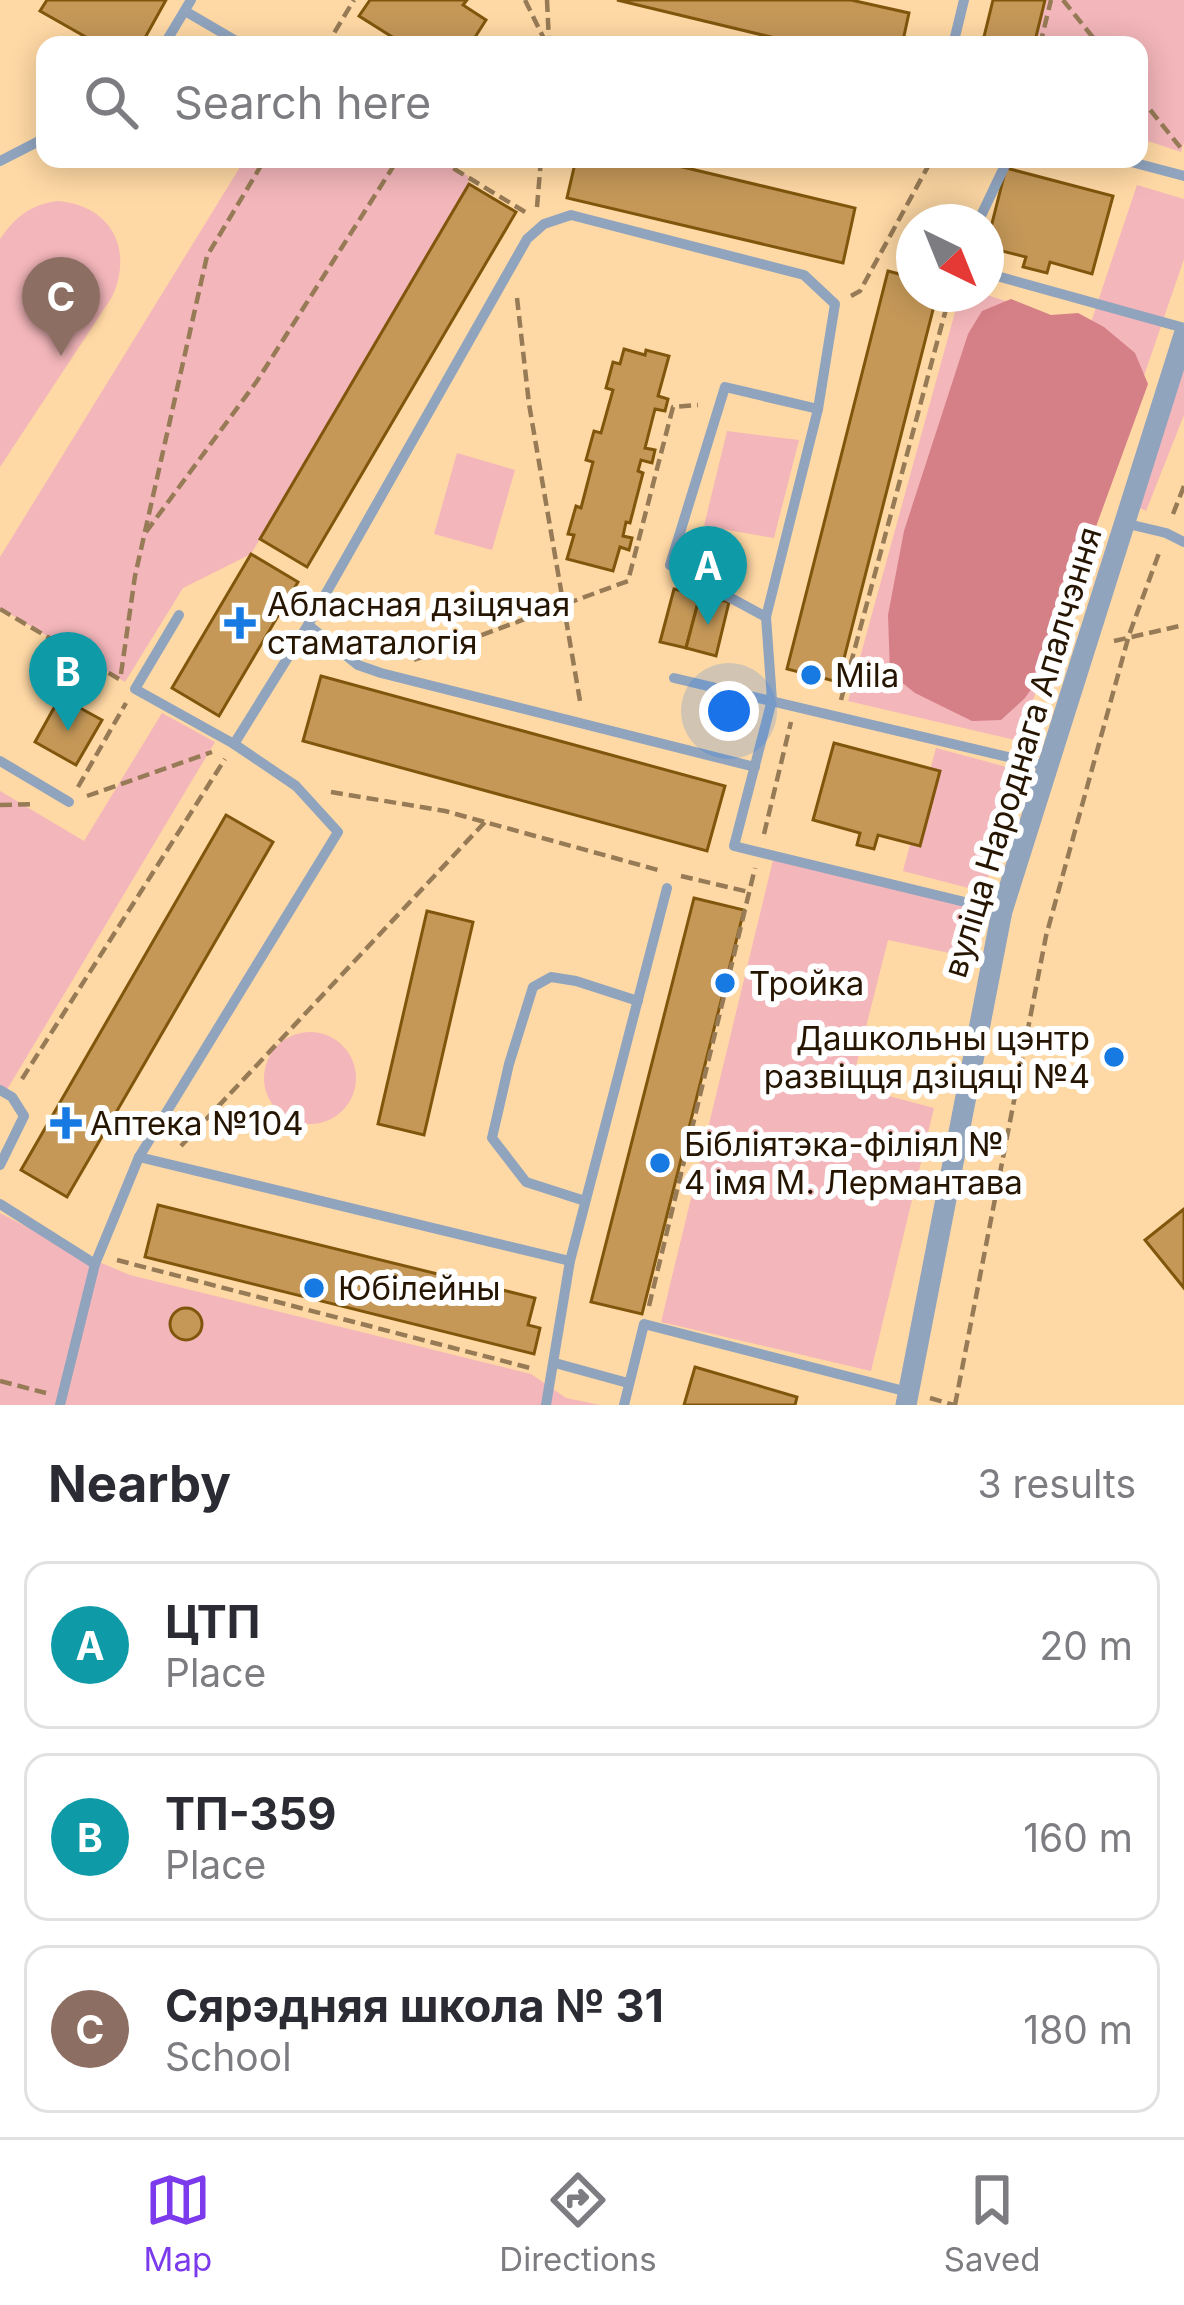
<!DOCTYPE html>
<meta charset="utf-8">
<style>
:root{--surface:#fff;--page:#f2f2f3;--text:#2b2b33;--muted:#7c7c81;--line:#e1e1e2;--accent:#7c3aed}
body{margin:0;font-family:Inter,sans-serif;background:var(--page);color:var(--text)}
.compass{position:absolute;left:896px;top:204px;width:108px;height:108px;border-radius:50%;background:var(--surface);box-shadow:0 6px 30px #0003;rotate:137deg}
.you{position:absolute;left:729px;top:711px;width:42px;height:42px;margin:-30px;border:9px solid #fff;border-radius:50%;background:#1a73e8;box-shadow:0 0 0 18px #1a73e833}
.badge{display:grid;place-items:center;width:78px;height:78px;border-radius:50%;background:var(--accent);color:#fff;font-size:39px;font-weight:700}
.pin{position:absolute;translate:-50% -99px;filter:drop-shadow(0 3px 6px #0008)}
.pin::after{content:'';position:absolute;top:63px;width:42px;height:36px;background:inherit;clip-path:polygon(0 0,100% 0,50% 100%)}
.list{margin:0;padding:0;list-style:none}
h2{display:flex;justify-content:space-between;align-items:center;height:156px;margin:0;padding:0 48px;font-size:51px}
h2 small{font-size:39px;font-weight:400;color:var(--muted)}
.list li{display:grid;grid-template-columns:78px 1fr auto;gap:36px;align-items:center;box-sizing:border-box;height:168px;margin:0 24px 24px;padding:0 24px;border:3px solid var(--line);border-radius:24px}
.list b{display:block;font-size:45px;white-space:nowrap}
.list p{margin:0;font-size:39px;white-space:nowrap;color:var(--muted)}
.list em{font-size:39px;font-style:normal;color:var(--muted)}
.icon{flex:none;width:66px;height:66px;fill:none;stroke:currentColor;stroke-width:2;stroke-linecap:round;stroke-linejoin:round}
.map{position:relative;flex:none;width:1184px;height:1405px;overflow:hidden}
.search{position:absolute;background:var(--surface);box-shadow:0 6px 30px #0003;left:36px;right:36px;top:36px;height:132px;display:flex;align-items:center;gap:30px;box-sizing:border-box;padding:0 42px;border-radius:24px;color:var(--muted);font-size:45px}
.sheet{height:732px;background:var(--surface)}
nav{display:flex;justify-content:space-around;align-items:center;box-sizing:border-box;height:168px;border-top:3px solid var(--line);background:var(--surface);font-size:33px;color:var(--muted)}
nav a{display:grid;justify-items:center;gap:6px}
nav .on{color:var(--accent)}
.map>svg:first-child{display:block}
</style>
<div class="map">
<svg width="1184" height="1405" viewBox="0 0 1184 1405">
<rect width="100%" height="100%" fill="#ffd9a5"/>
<g fill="#f3b6ba">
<polygon points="1045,0 1184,0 1184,142 1181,152 1139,138 1139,45 1035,45"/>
<polygon points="245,159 438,159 468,176 469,184 251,554 183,588 125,682 0,608 0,557"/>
<polygon points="1137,185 1184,199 1184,259 1019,741 848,701 960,294 984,294 1089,328"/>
<path d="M 57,201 C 111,205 134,249 112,297 L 0,467 L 0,239 C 15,217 30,205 57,201 Z"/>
<polygon points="1184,358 1184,415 1146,511 1125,501"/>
<polygon points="727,431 799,440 774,538 704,526"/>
<polygon points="457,453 515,470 492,550 434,534"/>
<polygon points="162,713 215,742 5,1093 0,1090 0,791 84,841"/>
<polygon points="936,748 1018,770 984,892 903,871"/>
<polygon points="773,860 987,909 973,958 888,940 851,1086 934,1108 871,1371 661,1322"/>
<circle cx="310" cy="1078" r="46"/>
<polygon points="0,1213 80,1254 130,1275 531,1374 566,1398 600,1405 0,1405"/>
</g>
<polygon fill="#d57f86" points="1011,299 1051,315 1078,313 1104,327 1135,353 1148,384 1043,672 1025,698 1001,720 972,721 915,693 890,673 888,615 904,531 968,334 982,311"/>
<g fill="#c59858" stroke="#80560c" stroke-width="3">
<polygon points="47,0 166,0 141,45 100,45 40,11"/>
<polygon points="370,0 467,0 463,5 486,20 470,45 405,45 359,16"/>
<polygon points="617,0 851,0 909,13 902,45 804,45"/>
<polygon points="993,0 1045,0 1034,45 982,45"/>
<polygon points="576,159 649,159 855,208 843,263 567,198"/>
<polygon points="1006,168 1113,196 1092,274 1050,262 1047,273 1023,267 1026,257 986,247"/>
<polygon points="469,184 516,212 307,567 260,539"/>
<polygon points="888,271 914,278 914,294 937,294 838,682 787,669"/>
<polygon points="624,349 645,355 646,350 669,356 658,396 668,399 665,411 655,409 645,448 655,450 652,463 641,460 638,471 643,473 630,523 626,522 623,536 632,538 629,550 620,547 613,571 567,559 574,535 568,534 576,506 581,508 593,462 586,460 594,431 601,433 613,390 606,388 613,362 620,364"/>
<polygon points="251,554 298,582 219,716 172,688"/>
<polygon points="674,589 700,595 686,648 660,642"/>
<polygon points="700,595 729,602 716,656 686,648"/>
<polygon points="321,676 725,786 707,851 303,741"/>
<polygon points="60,697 102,720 76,765 35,742"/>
<polygon points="834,743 940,771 920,846 878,835 874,849 857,845 860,833 813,820"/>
<polygon points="226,815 273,842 67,1197 21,1170"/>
<polygon points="694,898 744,910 642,1314 591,1302"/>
<polygon points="427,911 473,922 424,1135 378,1124"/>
<polygon points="158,1205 535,1298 528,1325 540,1328 534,1354 145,1257"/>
<polygon points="1184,1209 1184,1288 1145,1240"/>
<circle cx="186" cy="1324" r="16"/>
<polygon points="695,1367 797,1397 795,1405 684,1405"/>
</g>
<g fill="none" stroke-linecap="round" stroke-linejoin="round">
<g stroke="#977b56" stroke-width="4.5" stroke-dasharray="12 6" stroke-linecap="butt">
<polyline points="525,0 547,45"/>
<polyline points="547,0 549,42"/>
<polyline points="1063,0 1099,45"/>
<polyline points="340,45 331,38 354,0"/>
<polyline points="1040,45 1051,0"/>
<polyline points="1139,96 1184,152"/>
<polyline points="438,159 530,215"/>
<polyline points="537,207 541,159"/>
<polyline points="851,296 860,291 932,159"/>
<polyline points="517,298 529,404 580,701"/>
<polyline points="1173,514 1184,486"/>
<polyline points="146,532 257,381 398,159"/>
<polyline points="0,609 119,679"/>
<polyline points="1114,641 1184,625"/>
<polyline points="414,660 628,581 673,407 698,405"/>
<polyline points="121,674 135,576 207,256 265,159"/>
<polyline points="841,700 950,294"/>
<polyline points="78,787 126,703"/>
<polyline points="331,792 445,811 658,870"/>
<polyline points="87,796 212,752"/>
<polyline points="0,805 35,804"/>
<polyline points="764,834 791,722"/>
<polyline points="681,876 749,892"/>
<polyline points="22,1079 225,759"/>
<polyline points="181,1146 485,822"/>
<polyline points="117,1260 530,1368"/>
<polyline points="649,1306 755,868"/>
<polyline points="0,1381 46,1393"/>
<polyline points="930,1398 954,1405"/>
<polyline points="955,1405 1046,936 1129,635 1159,553"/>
</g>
<g stroke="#90a4be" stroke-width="10">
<polyline points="185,11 243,45"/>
<polyline points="164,45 191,0"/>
<polyline points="953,45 964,0"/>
<polyline points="1120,159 1184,176"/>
<polyline points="0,161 45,138"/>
<polyline points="978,222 1008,159"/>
<polyline points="986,273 1184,328"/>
<polyline points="1124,523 1166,533 1184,542"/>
<polyline points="179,615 135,689 234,744"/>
<polyline points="766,617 670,565 725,387 818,409"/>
<polyline points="308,625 358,665 381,673 755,767"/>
<polyline points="674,678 1046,766"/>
<polyline points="0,761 69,802"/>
<polyline points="0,1090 12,1097 24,1116 0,1165"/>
<polyline points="139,1157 570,1261"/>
<polyline points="585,1201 526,1182 492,1138 509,1064 533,987 551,977 576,981 638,1001"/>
<polyline points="0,1204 95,1264"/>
<polyline points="555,1363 628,1383"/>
<polyline points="60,1405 95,1264 139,1157 338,832 296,786 234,744 308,625 527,239 544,224 571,215 804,275 835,304 818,409 766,617 772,700 734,846 1002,911"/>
<polyline points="546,1405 570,1261 667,888"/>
<polyline points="624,1405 644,1324 908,1392"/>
</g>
<polyline stroke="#90a4be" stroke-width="21" points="906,1405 1002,911 1184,335"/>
</g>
<g fill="#167ae2" stroke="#fff" stroke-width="4.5">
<path d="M234 605h12v12h12v12h-12v12h-12v-12h-12v-12h12z"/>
<circle cx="811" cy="675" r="12"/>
<circle cx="725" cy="983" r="12"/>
<circle cx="1114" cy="1057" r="12"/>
<path d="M60 1105h12v12h12v12h-12v12h-12v-12h-12v-12h12z"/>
<circle cx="660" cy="1163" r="12"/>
<circle cx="314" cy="1288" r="12"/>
</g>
<g text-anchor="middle" stroke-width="12" stroke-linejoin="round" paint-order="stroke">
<g font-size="33" fill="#261500" stroke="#fff" text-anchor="start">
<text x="267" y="616">Абласная дзіцячая<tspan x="267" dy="38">стаматалогія</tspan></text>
<text x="835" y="687">Mila</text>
<text x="749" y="995">Тройка</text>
<text x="1090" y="1050" text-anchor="end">Дашкольны цэнтр<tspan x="1090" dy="38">развіцця дзіцяці №4</tspan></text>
<text x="90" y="1135">Аптека №104</text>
<text x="684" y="1156">Бібліятэка-філіял №<tspan x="684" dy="38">4 імя М. Лермантава</tspan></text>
<text x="338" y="1300">Юбілейны</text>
</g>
<g font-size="33" fill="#261500" stroke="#fff">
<text transform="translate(1022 752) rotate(-73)" y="12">вуліца Народнага Апалчэння</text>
</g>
</g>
</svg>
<svg class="compass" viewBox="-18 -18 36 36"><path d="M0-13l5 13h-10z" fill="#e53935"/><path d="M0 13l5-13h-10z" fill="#7c7c81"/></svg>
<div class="you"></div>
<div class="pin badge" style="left:708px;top:625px;background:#0f9aa8">A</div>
<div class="pin badge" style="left:68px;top:731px;background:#0f9aa8">B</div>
<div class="pin badge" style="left:61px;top:356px;background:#8d6e63">C</div>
<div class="search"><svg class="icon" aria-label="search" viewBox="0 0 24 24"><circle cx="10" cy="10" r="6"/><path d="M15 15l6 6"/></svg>Search here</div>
</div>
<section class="sheet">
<h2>Nearby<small>3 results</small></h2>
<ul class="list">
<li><span class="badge" style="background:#0f9aa8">A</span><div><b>ЦТП</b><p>Place</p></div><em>20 m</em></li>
<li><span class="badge" style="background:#0f9aa8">B</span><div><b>ТП-359</b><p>Place</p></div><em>160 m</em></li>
<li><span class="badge" style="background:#8d6e63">C</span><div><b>Сярэдняя школа № 31</b><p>School</p></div><em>180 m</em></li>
</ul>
</section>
<nav>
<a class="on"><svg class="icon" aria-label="map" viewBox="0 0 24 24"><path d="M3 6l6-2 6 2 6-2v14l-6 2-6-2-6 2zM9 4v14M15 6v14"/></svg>Map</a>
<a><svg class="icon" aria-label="directions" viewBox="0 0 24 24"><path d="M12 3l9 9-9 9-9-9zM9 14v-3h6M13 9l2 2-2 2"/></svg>Directions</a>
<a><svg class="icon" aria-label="saved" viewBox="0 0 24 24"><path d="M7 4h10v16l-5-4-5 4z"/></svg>Saved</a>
</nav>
